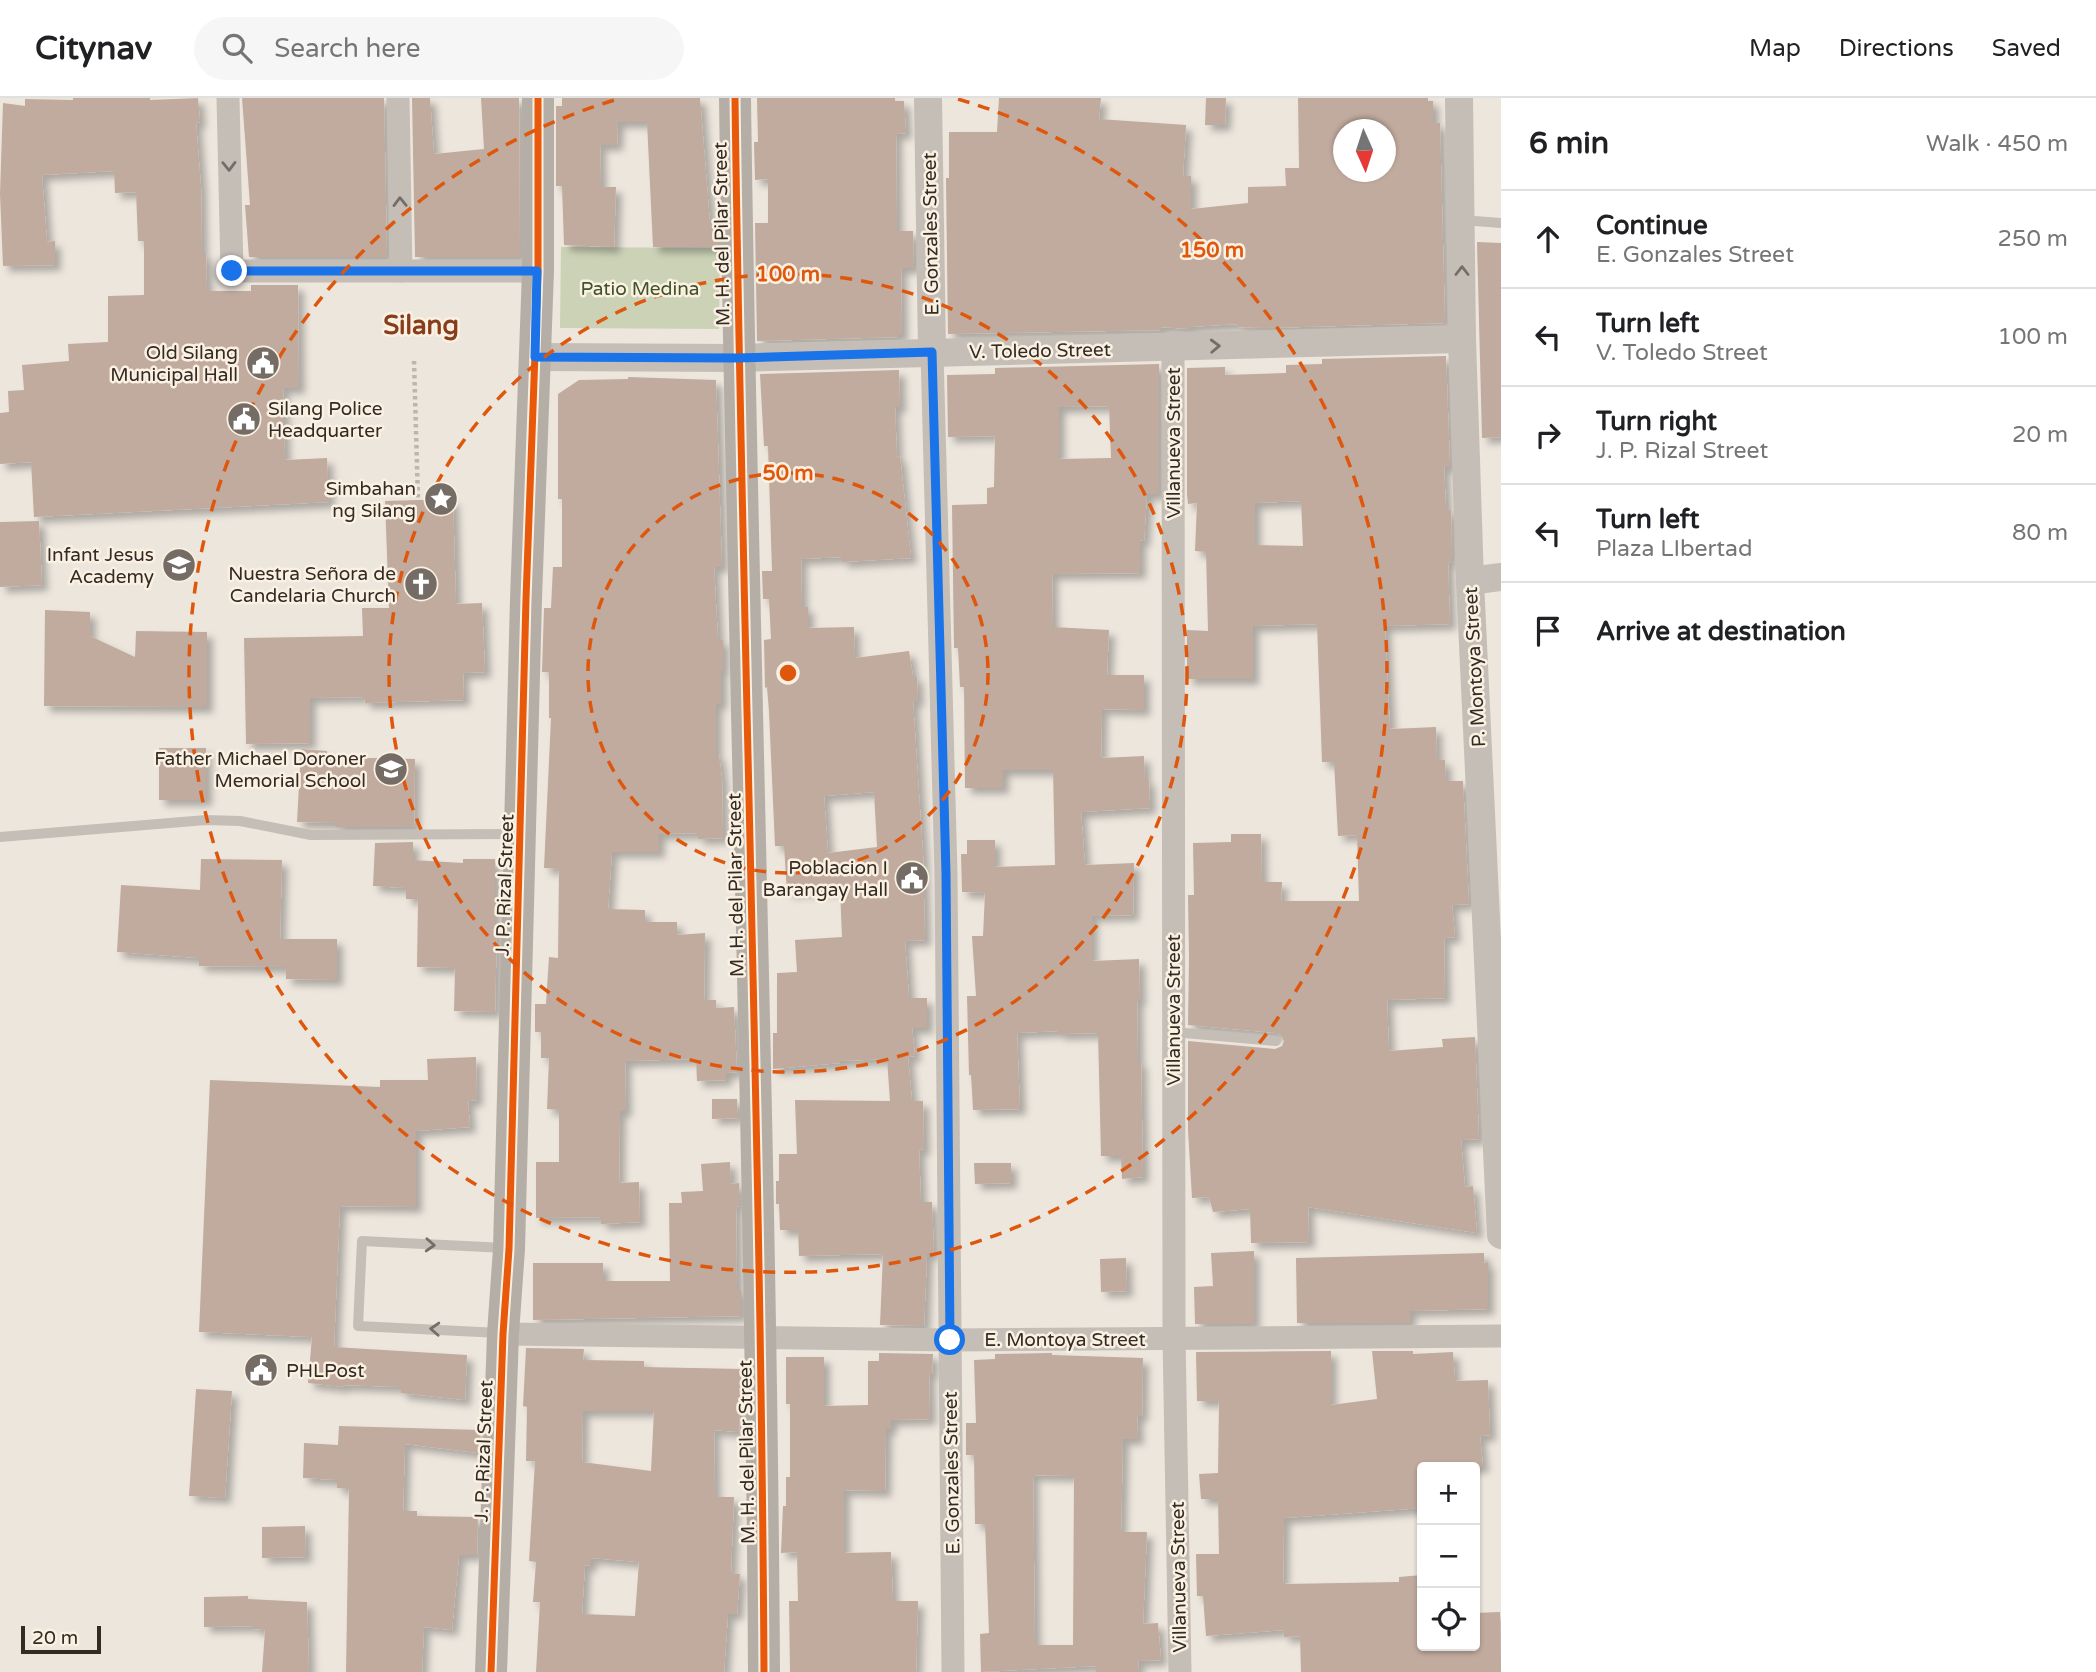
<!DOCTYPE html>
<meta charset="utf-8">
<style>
:root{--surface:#fff;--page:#f6f6f6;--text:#202124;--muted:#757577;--line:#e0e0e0}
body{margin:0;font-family:"Varela Round",sans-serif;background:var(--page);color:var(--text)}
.controls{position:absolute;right:21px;bottom:21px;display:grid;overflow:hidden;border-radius:7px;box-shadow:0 2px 5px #0004}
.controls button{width:63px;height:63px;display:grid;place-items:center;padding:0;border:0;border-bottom:2px solid var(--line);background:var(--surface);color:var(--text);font:35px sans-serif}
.compass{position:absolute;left:1333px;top:21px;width:63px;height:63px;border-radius:50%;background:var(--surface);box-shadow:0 2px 5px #0004;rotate:177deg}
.scale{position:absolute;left:21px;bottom:18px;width:80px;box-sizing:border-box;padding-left:7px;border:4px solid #352b25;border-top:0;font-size:19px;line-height:24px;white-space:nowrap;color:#352b25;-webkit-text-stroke:5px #faf1e3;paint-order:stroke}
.stop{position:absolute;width:21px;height:21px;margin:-16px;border:5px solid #1a73e8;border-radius:50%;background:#fff}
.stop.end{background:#1a73e8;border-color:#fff;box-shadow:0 2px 7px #0008}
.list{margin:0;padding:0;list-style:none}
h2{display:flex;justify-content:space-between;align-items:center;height:91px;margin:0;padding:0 28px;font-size:30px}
h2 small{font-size:23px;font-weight:400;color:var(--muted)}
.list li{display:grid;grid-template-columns:46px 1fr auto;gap:21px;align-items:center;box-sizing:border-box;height:98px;padding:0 28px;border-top:2px solid var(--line)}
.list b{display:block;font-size:26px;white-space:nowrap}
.list p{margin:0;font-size:23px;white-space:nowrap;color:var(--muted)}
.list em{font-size:23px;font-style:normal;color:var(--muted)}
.icon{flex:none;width:38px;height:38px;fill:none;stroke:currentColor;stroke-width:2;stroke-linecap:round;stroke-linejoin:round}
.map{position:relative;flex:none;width:1501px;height:1574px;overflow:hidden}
header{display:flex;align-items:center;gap:42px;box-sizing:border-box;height:98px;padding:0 35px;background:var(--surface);border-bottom:2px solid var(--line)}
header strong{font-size:33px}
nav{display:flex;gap:38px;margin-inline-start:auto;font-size:24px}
.search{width:490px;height:63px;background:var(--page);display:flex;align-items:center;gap:18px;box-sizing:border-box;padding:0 24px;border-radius:38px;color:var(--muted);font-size:26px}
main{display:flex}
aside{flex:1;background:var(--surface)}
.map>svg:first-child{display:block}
</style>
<header>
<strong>Citynav</strong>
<div class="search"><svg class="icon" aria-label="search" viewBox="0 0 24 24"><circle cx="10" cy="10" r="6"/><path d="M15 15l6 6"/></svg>Search here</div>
<nav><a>Map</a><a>Directions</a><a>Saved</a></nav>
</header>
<main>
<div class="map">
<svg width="1501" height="1574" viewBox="0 0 1501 1574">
<defs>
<filter id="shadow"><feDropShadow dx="6" dy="6" stdDeviation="3.5" flood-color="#0004"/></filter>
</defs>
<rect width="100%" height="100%" fill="#ece6dd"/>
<polygon fill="#cbd2b6" points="561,149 720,150 719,231 560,230"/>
<g fill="#c1ab9e" fill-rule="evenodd" filter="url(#shadow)">
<polygon points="73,0 150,0 150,2 198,0 200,24 196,25 201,89 202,156 206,156 207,193 251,193 251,187 298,187 299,290 283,290 285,362 327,360 329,404 34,419 31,364 0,366 0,315 9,314 8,293 24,292 22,267 69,263 68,246 108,244 108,198 144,197 144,143 138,143 136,94 115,95 114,73 42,77 47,144 55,143 55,167 3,168 0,96 3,5 25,8 25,1 73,2"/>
<polygon points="242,0 384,0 387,159 249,159 245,107 250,107"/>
<polygon points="412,0 430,0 434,56 484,51 481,0 519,0 520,159 415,159"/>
<polygon points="562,0 700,0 710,126 719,126 719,149 653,149 647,24 618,24 617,47 600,47 601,89 616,89 614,149 564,147 562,88 556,88 556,8 562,8"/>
<polygon points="757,0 895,0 895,3 904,3 906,35 896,36 897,133 913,133 914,170 901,170 902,237 898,237 898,239 757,243 755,125 768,125 768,81 755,82 754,44 758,44"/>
<path d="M 999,0 L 1101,0 L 1099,21 L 1186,27 L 1183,78 L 1191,78 L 1191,111 L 1248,105 L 1248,89 L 1286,88 L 1285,70 L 1299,70 L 1298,0 L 1428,0 L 1428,3 L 1433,3 L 1433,25 L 1440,25 L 1445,225 L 1265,230 L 1238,229 L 1237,226 L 1189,229 L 1189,231 L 1161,229 L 1161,232 L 948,236 L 946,80 L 949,80 L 949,34 L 997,34 ZM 1343,32 L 1385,32 L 1385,74 L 1343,74 Z"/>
<polygon points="1206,0 1226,0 1225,27 1205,27"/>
<polygon points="1477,144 1501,145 1501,339 1482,340"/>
<path d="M 1446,258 L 1450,369 L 1444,369 L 1446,412 L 1451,412 L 1452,456 L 1451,457 L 1451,464 L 1448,465 L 1450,526 L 1385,528 L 1390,631 L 1436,629 L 1437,662 L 1445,662 L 1446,683 L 1463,683 L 1469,806 L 1452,807 L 1455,839 L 1444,840 L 1445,900 L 1387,902 L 1389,953 L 1443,949 L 1442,941 L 1475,939 L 1479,1041 L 1461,1042 L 1465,1089 L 1473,1088 L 1477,1135 L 1308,1109 L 1309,1144 L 1251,1145 L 1250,1111 L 1213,1114 L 1209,1099 L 1192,1100 L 1188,1032 L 1188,943 L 1275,951 L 1282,948 L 1284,943 L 1281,937 L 1277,935 L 1188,927 L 1189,859 L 1188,797 L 1194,797 L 1193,745 L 1231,744 L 1231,736 L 1261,736 L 1262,784 L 1282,784 L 1281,803 L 1359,803 L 1357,737 L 1338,738 L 1334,664 L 1322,664 L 1317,526 L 1253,528 L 1253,581 L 1187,581 L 1187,532 L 1208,533 L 1206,454 L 1195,453 L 1197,405 L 1188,406 L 1187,396 L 1187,270 L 1225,269 L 1225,277 L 1286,275 L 1286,267 L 1322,266 L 1322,261 ZM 1301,403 L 1303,448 L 1255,447 L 1255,405 Z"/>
<path d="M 1159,266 L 1159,396 L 1147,396 L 1144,443 L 1140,442 L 1140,475 L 1052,476 L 1053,529 L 1109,532 L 1107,577 L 1144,577 L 1144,612 L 1102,611 L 1101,660 L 1144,658 L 1145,682 L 1149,682 L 1150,710 L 1081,714 L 1085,767 L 1134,765 L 1133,817 L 1092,818 L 1092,863 L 1139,861 L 1140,902 L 1137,902 L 1138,964 L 1141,964 L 1143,1079 L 1122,1081 L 1121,1058 L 1101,1058 L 1098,935 L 1058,936 L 1058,933 L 1017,935 L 1020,1011 L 973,1012 L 971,977 L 969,977 L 967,898 L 976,898 L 972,838 L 983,838 L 985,795 L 962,794 L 961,756 L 967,756 L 967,742 L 995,742 L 995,769 L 1055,767 L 1053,672 L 1003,672 L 1003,690 L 965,690 L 964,589 L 960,589 L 958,550 L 954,550 L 952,407 L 987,406 L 987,390 L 994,389 L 995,338 L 948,339 L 947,277 L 995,276 L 995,270 ZM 1109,308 L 1111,360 L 1059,361 L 1059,309 Z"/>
<path d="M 899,272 L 900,309 L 895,309 L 897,359 L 900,358 L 911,460 L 842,464 L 842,459 L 801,461 L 802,509 L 808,509 L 808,530 L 854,529 L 855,560 L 909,553 L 913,579 L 917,579 L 918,603 L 913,603 L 923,757 L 925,842 L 905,843 L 909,900 L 927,900 L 927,930 L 912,930 L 915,958 L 908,959 L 912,1003 L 923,1003 L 924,1051 L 919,1052 L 921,1104 L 932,1104 L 934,1156 L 927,1156 L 924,1228 L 880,1227 L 883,1156 L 799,1158 L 798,1132 L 780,1132 L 779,1106 L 776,1106 L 776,1083 L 779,1083 L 779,1056 L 797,1056 L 795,1002 L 890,1003 L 887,961 L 840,963 L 840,965 L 773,971 L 773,935 L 777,935 L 777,875 L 797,874 L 795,842 L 842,839 L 840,791 L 787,794 L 784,748 L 775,748 L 769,614 L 767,589 L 765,590 L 764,542 L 771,541 L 769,501 L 763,501 L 762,473 L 772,473 L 768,348 L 764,348 L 760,276 ZM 874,694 L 877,749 L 828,755 L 824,698 Z"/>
<polygon points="628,279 716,282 722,469 714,469 718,542 723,542 723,572 721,572 721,606 716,606 716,657 719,657 722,681 723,740 698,741 698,735 659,736 659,754 612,754 608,811 645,812 645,824 677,824 677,837 705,835 704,902 716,902 716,910 734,909 737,974 726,975 726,982 697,983 696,961 625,963 626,1013 620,1013 619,1085 639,1084 640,1124 601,1126 601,1119 536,1120 536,1064 559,1064 559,1012 547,1011 549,960 541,960 541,934 535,934 535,906 546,906 549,859 558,860 559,771 544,770 551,620 549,620 549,574 542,574 544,510 551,510 553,469 562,469 562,401 558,401 558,296 579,282 628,281"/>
<polygon points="453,401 456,506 482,505 485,574 463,575 464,602 365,605 364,599 310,600 310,645 246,646 244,540 363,538 362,510 389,510 385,403"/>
<polygon points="39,423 42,487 0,489 0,424"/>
<polygon points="45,512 90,514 90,538 135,559 136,533 207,534 207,609 44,608"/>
<rect x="159" y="650" width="47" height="52"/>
<polygon points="301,651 327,653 327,659 415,661 414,729 336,729 336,725 297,724"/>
<polygon points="413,744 413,762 463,765 463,761 495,761 495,828 497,828 495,914 454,913 455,870 417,869 418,801 406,801 406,790 373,788 375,745"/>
<polygon points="201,761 282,762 280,841 337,841 337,882 286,881 286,869 199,868 199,860 117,854 121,787 200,792"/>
<polygon points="476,959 477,1002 468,1003 470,1029 416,1033 416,1109 340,1108 334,1249 467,1257 465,1302 401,1295 401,1289 344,1287 343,1289 308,1285 312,1239 199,1234 210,982 380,989 380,982 428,982 427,961"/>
<polygon points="712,1001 737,1001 738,1020 712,1021"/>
<polygon points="730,1064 731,1086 739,1085 739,1108 736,1109 737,1192 741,1192 741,1218 533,1222 533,1165 603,1165 603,1183 670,1183 669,1105 682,1105 681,1094 703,1093 701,1066"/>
<polygon points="974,1065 1011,1065 1011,1085 975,1086"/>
<polygon points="1254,1153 1254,1226 1195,1226 1194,1189 1213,1188 1211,1155"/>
<polygon points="1484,1155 1484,1165 1488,1164 1488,1211 1410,1213 1410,1225 1297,1225 1296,1160"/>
<polygon points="1126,1160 1127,1193 1101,1194 1100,1161"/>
<path d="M 526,1250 L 584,1251 L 583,1262 L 644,1263 L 644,1269 L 742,1271 L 739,1334 L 714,1332 L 715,1399 L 734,1399 L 731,1475 L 740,1476 L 737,1516 L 728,1516 L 724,1574 L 536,1574 L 540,1504 L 533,1504 L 536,1464 L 529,1463 L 535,1363 L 526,1363 L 527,1309 L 523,1308 ZM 583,1313 L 654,1313 L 651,1373 L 582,1364 ZM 591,1460 L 639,1464 L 635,1518 L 582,1516 L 585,1467 L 591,1468 Z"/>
<polygon points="1331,1253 1331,1307 1377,1301 1372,1253 1413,1253 1413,1256 1453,1254 1455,1283 1488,1282 1490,1337 1480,1338 1483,1369 1422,1369 1422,1410 1284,1420 1283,1486 1399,1484 1399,1479 1422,1477 1422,1548 1475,1548 1475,1515 1500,1514 1501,1574 1301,1574 1300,1538 1284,1539 1283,1532 1206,1538 1203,1498 1197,1498 1196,1456 1219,1456 1218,1401 1201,1401 1199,1376 1218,1375 1219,1303 1197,1303 1196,1254"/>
<polygon points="879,1255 933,1256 932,1276 929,1276 930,1321 891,1322 891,1331 886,1331 885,1393 844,1392 844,1455 891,1454 893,1503 918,1503 916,1574 790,1574 789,1503 798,1503 797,1454 781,1455 783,1408 786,1408 786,1379 790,1379 790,1306 786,1306 786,1259 824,1259 824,1308 868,1307 868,1263 879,1263"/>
<path d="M 1052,1255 L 1052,1257 L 1143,1260 L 1142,1318 L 1137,1318 L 1138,1341 L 1123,1341 L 1121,1434 L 1147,1434 L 1143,1526 L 1158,1525 L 1161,1562 L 1138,1563 L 1139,1574 L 1096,1574 L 1096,1568 L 981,1574 L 980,1536 L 989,1535 L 985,1426 L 975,1426 L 974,1357 L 966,1357 L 966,1325 L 976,1325 L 974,1262 L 995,1261 L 995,1256 ZM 1033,1377 L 1074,1378 L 1073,1547 L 1035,1547 Z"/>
<polygon points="196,1291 232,1293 225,1400 189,1398"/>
<polygon points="339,1328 481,1332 479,1355 405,1346 403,1413 417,1413 417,1418 478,1419 477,1457 459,1457 452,1532 424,1529 422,1574 346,1574 349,1391 337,1390 337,1382 303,1380 304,1345 338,1347"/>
<polygon points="305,1428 306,1459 262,1460 262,1429"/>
<polygon points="248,1498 248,1501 307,1504 309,1574 262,1574 265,1532 254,1531 254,1528 204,1529 204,1499"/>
</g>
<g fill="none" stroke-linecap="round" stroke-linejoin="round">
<polyline stroke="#bdb6af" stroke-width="4.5" stroke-dasharray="3.5 3.5" stroke-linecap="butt" points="414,263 418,402"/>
<g stroke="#c4beb7" stroke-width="10">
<polyline points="1462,122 1501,125"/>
<polyline points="0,739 206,722 240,723 311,737 518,736"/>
<polyline points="1173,934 1276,943"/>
<polyline points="500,1235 358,1228 362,1143 506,1150"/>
</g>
<g stroke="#c4beb7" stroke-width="23">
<polyline points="228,0 232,173 538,173"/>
<polyline points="398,0 401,173"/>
<polyline points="1173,249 1174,1240 1180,1574"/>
<polyline points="932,254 946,776 953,1574"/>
<polyline points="503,1236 950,1242 1501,1238"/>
</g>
<g stroke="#c4beb7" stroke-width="28">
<polyline points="928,0 932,254"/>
<polyline points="1459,0 1462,241 1470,483 1501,1137"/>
<polyline points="535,259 738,260 1462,241"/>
<polyline points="1470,483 1501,479"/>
</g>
<g stroke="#b5aea7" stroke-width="32">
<path d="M 735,0 C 742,525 761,1049 764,1574"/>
<polyline points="491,1574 503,1236 509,1151 526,501 538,173 538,0"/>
</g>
<g stroke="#faf1e3" stroke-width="11">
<g id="cycleway">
<path d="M 735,0 C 742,525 761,1049 764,1574"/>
<polyline points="491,1574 503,1236 509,1151 526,501 538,173 538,0"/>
</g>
</g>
<use href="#cycleway" stroke="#e8590c" stroke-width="7"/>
</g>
<defs><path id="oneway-chevron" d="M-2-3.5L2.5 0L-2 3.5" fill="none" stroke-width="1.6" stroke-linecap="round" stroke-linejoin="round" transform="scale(1.75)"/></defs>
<g stroke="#756d67">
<use href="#oneway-chevron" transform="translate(229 68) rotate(89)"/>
<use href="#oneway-chevron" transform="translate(400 104) rotate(-91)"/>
<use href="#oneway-chevron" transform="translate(1462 173) rotate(-90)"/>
<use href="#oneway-chevron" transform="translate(1215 248) rotate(-2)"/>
<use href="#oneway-chevron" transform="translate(430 1147) rotate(3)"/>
<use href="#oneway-chevron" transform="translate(435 1231) rotate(-177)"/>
</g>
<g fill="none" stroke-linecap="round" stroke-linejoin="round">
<polyline stroke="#1a73e8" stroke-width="9" points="232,173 537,173 535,259 738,260 932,254 946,776 950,1242"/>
</g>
<g fill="none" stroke="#df570d" stroke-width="3.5" stroke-dasharray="12 9">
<circle cx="788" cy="575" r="200"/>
<circle cx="788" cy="575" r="399"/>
<path d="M958 1A599 599 0 1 1 618 1"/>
</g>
<defs>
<g id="civic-disc" transform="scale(1.75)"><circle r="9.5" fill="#756c65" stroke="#faf1e3"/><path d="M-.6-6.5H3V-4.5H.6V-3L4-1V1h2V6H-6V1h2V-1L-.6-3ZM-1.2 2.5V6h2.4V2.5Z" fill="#fff"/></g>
<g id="sight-disc" transform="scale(1.75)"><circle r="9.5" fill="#756c65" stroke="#faf1e3"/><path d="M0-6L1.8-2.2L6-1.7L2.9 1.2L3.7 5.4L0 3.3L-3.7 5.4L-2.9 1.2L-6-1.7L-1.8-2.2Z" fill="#fff"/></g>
<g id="school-disc" transform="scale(1.75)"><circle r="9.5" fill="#756c65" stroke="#faf1e3"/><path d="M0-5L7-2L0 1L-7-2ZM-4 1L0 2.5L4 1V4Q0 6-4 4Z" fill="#fff"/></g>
<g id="church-disc" transform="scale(1.75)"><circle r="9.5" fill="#756c65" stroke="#faf1e3"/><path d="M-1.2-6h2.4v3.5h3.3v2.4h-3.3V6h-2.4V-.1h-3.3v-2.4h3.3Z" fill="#fff"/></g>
</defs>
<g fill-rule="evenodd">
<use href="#civic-disc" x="263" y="265"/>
<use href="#civic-disc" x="244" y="321"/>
<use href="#sight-disc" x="441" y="401"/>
<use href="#school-disc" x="179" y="467"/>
<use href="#church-disc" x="421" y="486"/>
<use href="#school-disc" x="391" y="671"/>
<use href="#civic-disc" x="912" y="780"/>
<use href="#civic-disc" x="261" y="1272"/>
</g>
<g text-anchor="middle" stroke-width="5" stroke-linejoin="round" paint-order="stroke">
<g font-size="19" fill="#352b25" stroke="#faf1e3">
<text transform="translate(721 136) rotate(-91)" y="7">M. H. del Pilar Street</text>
<text transform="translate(930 136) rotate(-91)" y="7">E. Gonzales Street</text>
<text transform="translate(1040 252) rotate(-1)" y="7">V. Toledo Street</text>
<text transform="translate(1173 345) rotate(-90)" y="7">Villanueva Street</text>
<text transform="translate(1474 569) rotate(-93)" y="7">P. Montoya Street</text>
<text transform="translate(504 787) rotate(-88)" y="7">J. P. Rizal Street</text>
<text transform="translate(735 787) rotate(-91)" y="7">M. H. del Pilar Street</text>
<text transform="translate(1173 912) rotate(-90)" y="7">Villanueva Street</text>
<text x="1065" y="1248">E. Montoya Street</text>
<text transform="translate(483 1353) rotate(-88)" y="7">J. P. Rizal Street</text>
<text transform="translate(746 1354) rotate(-91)" y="7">M. H. del Pilar Street</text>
<text transform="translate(951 1375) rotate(-91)" y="7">E. Gonzales Street</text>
<text transform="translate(1178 1479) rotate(-91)" y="7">Villanueva Street</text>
</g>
<g font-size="19" fill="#405428" stroke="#faf1e3">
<text x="640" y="197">Patio Medina</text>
</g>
<g font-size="19" fill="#352b25" stroke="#faf1e3" text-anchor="end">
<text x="238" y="261">Old Silang<tspan x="238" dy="22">Municipal Hall</tspan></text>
<text x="268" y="317" text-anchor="start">Silang Police<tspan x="268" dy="22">Headquarter</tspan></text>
<text x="416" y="397">Simbahan<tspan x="416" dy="22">ng Silang</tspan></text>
<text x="154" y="463">Infant Jesus<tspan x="154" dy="22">Academy</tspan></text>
<text x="396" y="482">Nuestra Señora de<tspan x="396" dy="22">Candelaria Church</tspan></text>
<text x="366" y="667">Father Michael Doroner<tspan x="366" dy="22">Memorial School</tspan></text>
<text x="888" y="776">Poblacion I<tspan x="888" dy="22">Barangay Hall</tspan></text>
<text x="286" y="1279" text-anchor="start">PHLPost</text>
</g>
<g font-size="26" font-weight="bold" fill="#873d1b" stroke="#faf1e3">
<text x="421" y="236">Silang</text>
</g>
</g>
<circle cx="788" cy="575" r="10" fill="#df570d" stroke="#faf1e3" stroke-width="3.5"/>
<g font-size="21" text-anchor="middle" font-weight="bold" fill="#df570d" stroke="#faf1e3" stroke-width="5" stroke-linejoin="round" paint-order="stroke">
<text x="1212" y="159">150 m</text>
<text x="788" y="183">100 m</text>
<text x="788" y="382">50 m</text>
</g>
</svg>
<div class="controls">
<button>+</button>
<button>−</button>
<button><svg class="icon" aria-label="locate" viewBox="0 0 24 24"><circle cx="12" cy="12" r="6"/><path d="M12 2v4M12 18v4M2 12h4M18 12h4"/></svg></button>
</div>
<svg class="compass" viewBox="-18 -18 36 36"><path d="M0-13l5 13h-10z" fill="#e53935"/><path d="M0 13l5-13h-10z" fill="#757577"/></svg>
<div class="scale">20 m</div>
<div class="stop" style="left:950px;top:1242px"></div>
<div class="stop end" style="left:232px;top:173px"></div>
</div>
<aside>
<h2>6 min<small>Walk · 450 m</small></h2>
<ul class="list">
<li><svg class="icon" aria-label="ahead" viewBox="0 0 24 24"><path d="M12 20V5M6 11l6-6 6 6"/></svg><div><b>Continue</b><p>E. Gonzales Street</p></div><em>250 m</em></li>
<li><svg class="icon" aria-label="left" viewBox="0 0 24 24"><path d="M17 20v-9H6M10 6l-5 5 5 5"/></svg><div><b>Turn left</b><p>V. Toledo Street</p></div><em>100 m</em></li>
<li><svg class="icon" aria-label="right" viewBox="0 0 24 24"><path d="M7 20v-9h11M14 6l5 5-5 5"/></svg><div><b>Turn right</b><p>J. P. Rizal Street</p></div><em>20 m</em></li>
<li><svg class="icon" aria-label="left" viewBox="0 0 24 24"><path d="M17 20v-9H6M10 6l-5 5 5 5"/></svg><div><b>Turn left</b><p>Plaza LIbertad</p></div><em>80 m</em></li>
<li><svg class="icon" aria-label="arrive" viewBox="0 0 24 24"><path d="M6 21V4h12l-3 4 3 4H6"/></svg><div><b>Arrive at destination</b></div></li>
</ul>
</aside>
</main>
